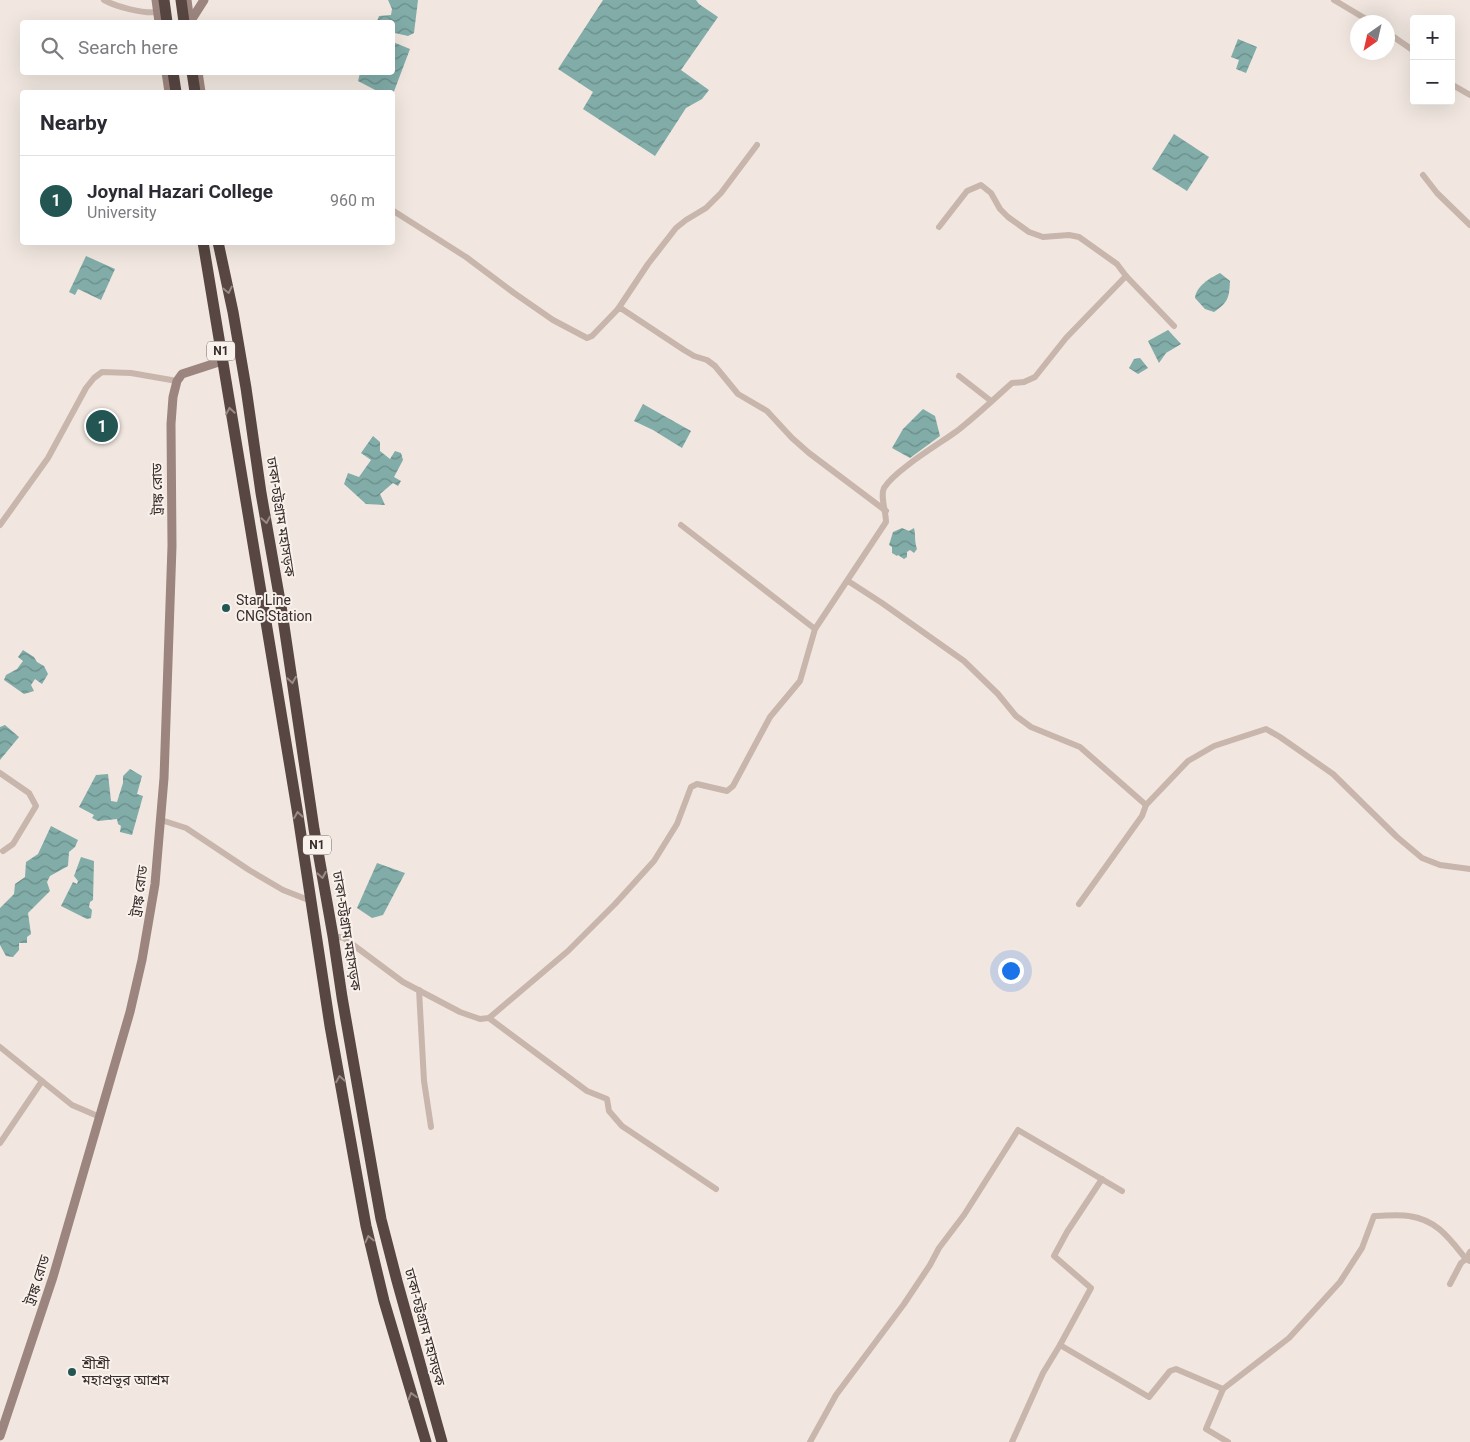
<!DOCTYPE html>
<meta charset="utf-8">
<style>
:root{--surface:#fff;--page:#f7f7f7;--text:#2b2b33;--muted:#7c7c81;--line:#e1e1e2;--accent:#235552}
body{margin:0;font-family:Roboto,"Noto Sans Bengali",sans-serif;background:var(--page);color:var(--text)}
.controls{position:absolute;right:15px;top:15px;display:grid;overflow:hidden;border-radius:5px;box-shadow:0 5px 20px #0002}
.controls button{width:45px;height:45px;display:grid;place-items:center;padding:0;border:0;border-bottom:1px solid var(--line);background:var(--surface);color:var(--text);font:25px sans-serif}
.compass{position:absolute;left:1350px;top:15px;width:45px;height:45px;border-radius:50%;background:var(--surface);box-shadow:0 5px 20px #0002;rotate:214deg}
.you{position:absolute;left:1010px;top:970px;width:18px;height:18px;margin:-12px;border:4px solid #fff;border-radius:50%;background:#1a73e8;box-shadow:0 0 0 8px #1a73e833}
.badge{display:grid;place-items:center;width:32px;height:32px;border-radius:50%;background:var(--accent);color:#fff;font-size:16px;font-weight:700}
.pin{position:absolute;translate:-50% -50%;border:2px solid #fff;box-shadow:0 1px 5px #0006}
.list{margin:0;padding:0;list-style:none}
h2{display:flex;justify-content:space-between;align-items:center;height:65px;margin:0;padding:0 20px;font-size:21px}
h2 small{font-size:16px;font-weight:400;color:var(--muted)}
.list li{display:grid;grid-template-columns:32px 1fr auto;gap:15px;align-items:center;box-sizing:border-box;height:90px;padding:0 20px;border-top:1px solid var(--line)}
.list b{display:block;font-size:19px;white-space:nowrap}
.list p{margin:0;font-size:16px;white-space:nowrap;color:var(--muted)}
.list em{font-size:16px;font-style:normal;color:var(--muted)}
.icon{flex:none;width:28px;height:28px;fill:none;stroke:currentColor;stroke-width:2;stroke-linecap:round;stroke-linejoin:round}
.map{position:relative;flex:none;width:1470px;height:1442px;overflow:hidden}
.search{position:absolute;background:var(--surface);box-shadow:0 5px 20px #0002;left:20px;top:20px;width:375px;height:55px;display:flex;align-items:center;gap:12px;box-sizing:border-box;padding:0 18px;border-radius:5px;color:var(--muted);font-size:19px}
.panel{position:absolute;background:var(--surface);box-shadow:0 5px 20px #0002;left:20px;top:90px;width:375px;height:155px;border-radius:5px}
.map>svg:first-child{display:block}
</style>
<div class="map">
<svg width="1470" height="1442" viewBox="0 0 1470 1442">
<defs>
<pattern id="water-waves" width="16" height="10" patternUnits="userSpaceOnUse" patternTransform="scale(1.25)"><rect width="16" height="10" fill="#81aca8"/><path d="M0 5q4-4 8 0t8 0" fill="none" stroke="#6a8c89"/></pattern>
</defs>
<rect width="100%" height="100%" fill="#f1e7e0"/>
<g fill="url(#water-waves)">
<polygon points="388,0 418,0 414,33 408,36 395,33 393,30 392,22 380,22 377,21 379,16 391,15 392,9"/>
<polygon points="603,0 696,0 699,4 718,17 681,70 709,90 702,99 686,108 655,156 583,109 593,92 558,69"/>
<polygon points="1238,39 1257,47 1246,73 1236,69 1239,60 1231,57"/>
<polygon points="393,42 410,49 393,94 392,92 379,92 358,81 360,73 392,72"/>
<polygon points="1174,134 1209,157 1187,191 1152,169"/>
<polygon points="86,256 115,269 101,300 78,289 75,295 69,292"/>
<path d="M 1220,273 L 1230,281 C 1229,299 1228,302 1214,312 L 1205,309 L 1195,298 C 1196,286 1210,278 1220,273 Z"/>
<polygon points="1168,330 1181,344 1166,353 1159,363 1148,341"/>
<polygon points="1140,358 1148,368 1138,374 1129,368 1134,359"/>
<polygon points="643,404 691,431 682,448 653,430 634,421"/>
<polygon points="923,409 935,416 940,436 910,458 892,448 903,429"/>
<polygon points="373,436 380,442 380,451 390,459 395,451 401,453 403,460 394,477 401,481 398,486 393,483 380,494 385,505 366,504 344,484 348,473 359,477 371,460 361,453"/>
<path d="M 902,528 L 909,531 L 914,528 C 916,536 914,540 917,549 L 914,553 L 910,550 L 907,552 L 907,557 L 904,559 L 898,555 L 897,556 L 892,553 L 892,547 L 889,545 L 893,532 Z"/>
<polygon points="23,650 34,657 37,662 44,666 48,674 42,684 35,679 31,685 34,691 24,694 4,680 6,675 17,669 23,661 18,657"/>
<polygon points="5,725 19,737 0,760 0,727"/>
<polygon points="130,769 142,776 137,794 143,796 132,835 120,832 121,826 118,824 117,819 98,821 92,818 94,815 79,807 96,775 108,774 111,801 117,802 123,783 123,776"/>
<polygon points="51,826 78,840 75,847 69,852 68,866 50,876 47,882 50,891 28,913 31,934 27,937 27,943 19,943 19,950 13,957 6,956 0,945 0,908 14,894 15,884 25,877 26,862 38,854"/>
<polygon points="81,857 94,861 93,900 90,902 89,907 92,910 91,918 87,919 61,906 73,882 77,884 78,881 74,876"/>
<polygon points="377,863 405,873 383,915 372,918 357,908"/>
</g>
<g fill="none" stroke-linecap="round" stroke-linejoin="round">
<g stroke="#c8b6ac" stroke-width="6">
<path d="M 104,0 C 117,7 143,14 158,12"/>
<polyline points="1334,0 1371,22"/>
<polyline points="1388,33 1414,51"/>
<polyline points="1451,84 1470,95"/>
<polyline points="1423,175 1437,193 1470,225"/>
<polyline points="392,210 466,257 514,293 553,320 587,338 592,336 618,309 622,309 684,350 694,356 707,360 715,366 738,394 767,411 792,438 809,453 886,511"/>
<polyline points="939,227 967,191 981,185 991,193 1000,209 1008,217 1029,232 1043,237 1069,235 1079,237 1117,264 1126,276 1174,326"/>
<polyline points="618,309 648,264 676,228 686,220 706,208 721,193 757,145"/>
<polyline points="959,376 991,401"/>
<polyline points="0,525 48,458 86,388 94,378 102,372 131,373 177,381"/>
<polyline points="681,525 815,629"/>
<polyline points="848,581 882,603 964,661 998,694 1016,716 1031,727 1080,747 1146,805"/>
<polyline points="0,773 29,793 36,806 13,844 3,851"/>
<polyline points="161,820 186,828 249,870 283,890 311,901"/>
<polyline points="1079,904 1142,816 1146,805 1188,761 1214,746 1266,729 1280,737 1333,774 1397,837 1422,858 1440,865 1470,869"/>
<path d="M 333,936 L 344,938 L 403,982 L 460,1012 L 480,1019 L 489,1018 L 568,951 L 615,904 L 654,861 L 677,824 L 691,787 L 697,784 L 727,791 L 733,786 L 770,717 L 800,681 L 815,629 L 886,522 C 886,512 880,496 884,488 C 895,470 939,444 957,431 C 976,416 994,399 1012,383 L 1024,382 L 1035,377 L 1066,338 L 1126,276"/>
<polyline points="419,990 424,1081 431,1127"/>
<polyline points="489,1018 587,1091 607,1099 609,1111 622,1126 716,1189"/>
<polyline points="0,1047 42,1081"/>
<polyline points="0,1143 42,1081 72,1105 100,1117"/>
<polyline points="1450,1284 1461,1263 1466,1259 1470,1252"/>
<polyline points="1060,1345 1149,1397 1170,1371 1176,1369 1223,1389"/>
<polyline points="810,1442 836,1395 904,1304 930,1265 939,1248 964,1215 1018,1130 1122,1191"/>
<polyline points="1012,1442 1043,1373 1060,1345 1091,1288 1054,1256 1067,1232 1102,1179"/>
<path d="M 1228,1442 L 1206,1429 L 1223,1389 L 1289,1338 L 1340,1282 L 1362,1248 L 1374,1216 C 1385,1216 1398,1214 1409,1216 C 1437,1220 1449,1238 1466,1259 L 1470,1261"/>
</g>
<g stroke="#9c857e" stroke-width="9">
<polyline points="156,0 159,22"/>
<polyline points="187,0 190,22"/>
<polyline points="190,22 204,0"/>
<polyline points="166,72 169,92"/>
<polyline points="198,72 201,92"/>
<polyline points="0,1436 53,1277 130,1012 142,960 155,884 164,778 172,546 171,424 173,397 177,381 182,374 222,361"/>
</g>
<g stroke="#574642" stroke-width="11">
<polyline points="164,0 167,22"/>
<polyline points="181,0 184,22"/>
<polyline points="173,72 176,92"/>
<polyline points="192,72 195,92"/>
<polyline points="203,242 297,809 330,1026 366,1226 384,1301 426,1442"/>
<polyline points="218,242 233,312 246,388 261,493 282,612 314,829 333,936 342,997 374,1180 381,1219 397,1281 442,1442"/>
</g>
</g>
<defs><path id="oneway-chevron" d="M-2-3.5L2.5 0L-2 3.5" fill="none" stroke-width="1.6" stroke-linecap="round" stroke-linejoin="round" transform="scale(1.25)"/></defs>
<g stroke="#988a86">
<use href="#oneway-chevron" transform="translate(228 290) rotate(78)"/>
<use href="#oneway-chevron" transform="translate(230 411) rotate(-99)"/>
<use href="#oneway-chevron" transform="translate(266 520) rotate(80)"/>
<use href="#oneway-chevron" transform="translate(292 680) rotate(81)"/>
<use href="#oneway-chevron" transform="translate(298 815) rotate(-99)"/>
<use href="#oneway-chevron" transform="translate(322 875) rotate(80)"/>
<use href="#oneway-chevron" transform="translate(340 1079) rotate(-100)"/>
<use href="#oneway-chevron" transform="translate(369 1239) rotate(-103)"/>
<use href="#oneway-chevron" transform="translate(412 1396) rotate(-106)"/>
</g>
<g fill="#235552" stroke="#f9f1ec" stroke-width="2">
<circle cx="226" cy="608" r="5"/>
<circle cx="72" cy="1372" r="5"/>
</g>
<g text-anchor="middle" stroke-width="4" stroke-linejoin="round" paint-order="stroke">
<g fill="#f9f1ec" stroke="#716865" stroke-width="1">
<rect x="207" y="341.5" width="28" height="19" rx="4"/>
<rect x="303" y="835.5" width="28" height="19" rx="4"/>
</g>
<g font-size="12" font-weight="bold" fill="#372d2b">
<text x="221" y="355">N1</text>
<text x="317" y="849">N1</text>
</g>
<g font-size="14" fill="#372d2b" stroke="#f9f1ec">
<text transform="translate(157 489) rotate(-91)" y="5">ট্রাঙ্ক রোড</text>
<text transform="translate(281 517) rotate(81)" y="5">ঢাকা-চট্টগ্রাম মহাসড়ক</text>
<text transform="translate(139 891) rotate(-82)" y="5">ট্রাঙ্ক রোড</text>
<text transform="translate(347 931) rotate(81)" y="5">ঢাকা-চট্টগ্রাম মহাসড়ক</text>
<text transform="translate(37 1280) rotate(-72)" y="5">ট্রাঙ্ক রোড</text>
<text transform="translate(425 1327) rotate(75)" y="5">ঢাকা-চট্টগ্রাম মহাসড়ক</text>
</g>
<g font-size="14" fill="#372d2b" stroke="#f9f1ec" text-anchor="start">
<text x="236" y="605">Star Line<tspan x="236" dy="16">CNG Station</tspan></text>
<text x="82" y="1369">শ্রীশ্রী<tspan x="82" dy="16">মহাপ্রভূর আশ্রম</tspan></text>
</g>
</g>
</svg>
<div class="controls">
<button>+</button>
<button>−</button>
</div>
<svg class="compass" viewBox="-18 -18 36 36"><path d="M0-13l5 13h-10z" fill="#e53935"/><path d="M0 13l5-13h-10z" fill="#7c7c81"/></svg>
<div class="you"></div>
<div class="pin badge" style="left:102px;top:426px">1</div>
<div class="search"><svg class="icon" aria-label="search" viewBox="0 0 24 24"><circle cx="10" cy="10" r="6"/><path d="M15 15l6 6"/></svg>Search here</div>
<section class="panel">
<h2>Nearby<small></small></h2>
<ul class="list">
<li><span class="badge">1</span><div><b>Joynal Hazari College</b><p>University</p></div><em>960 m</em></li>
</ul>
</section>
</div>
